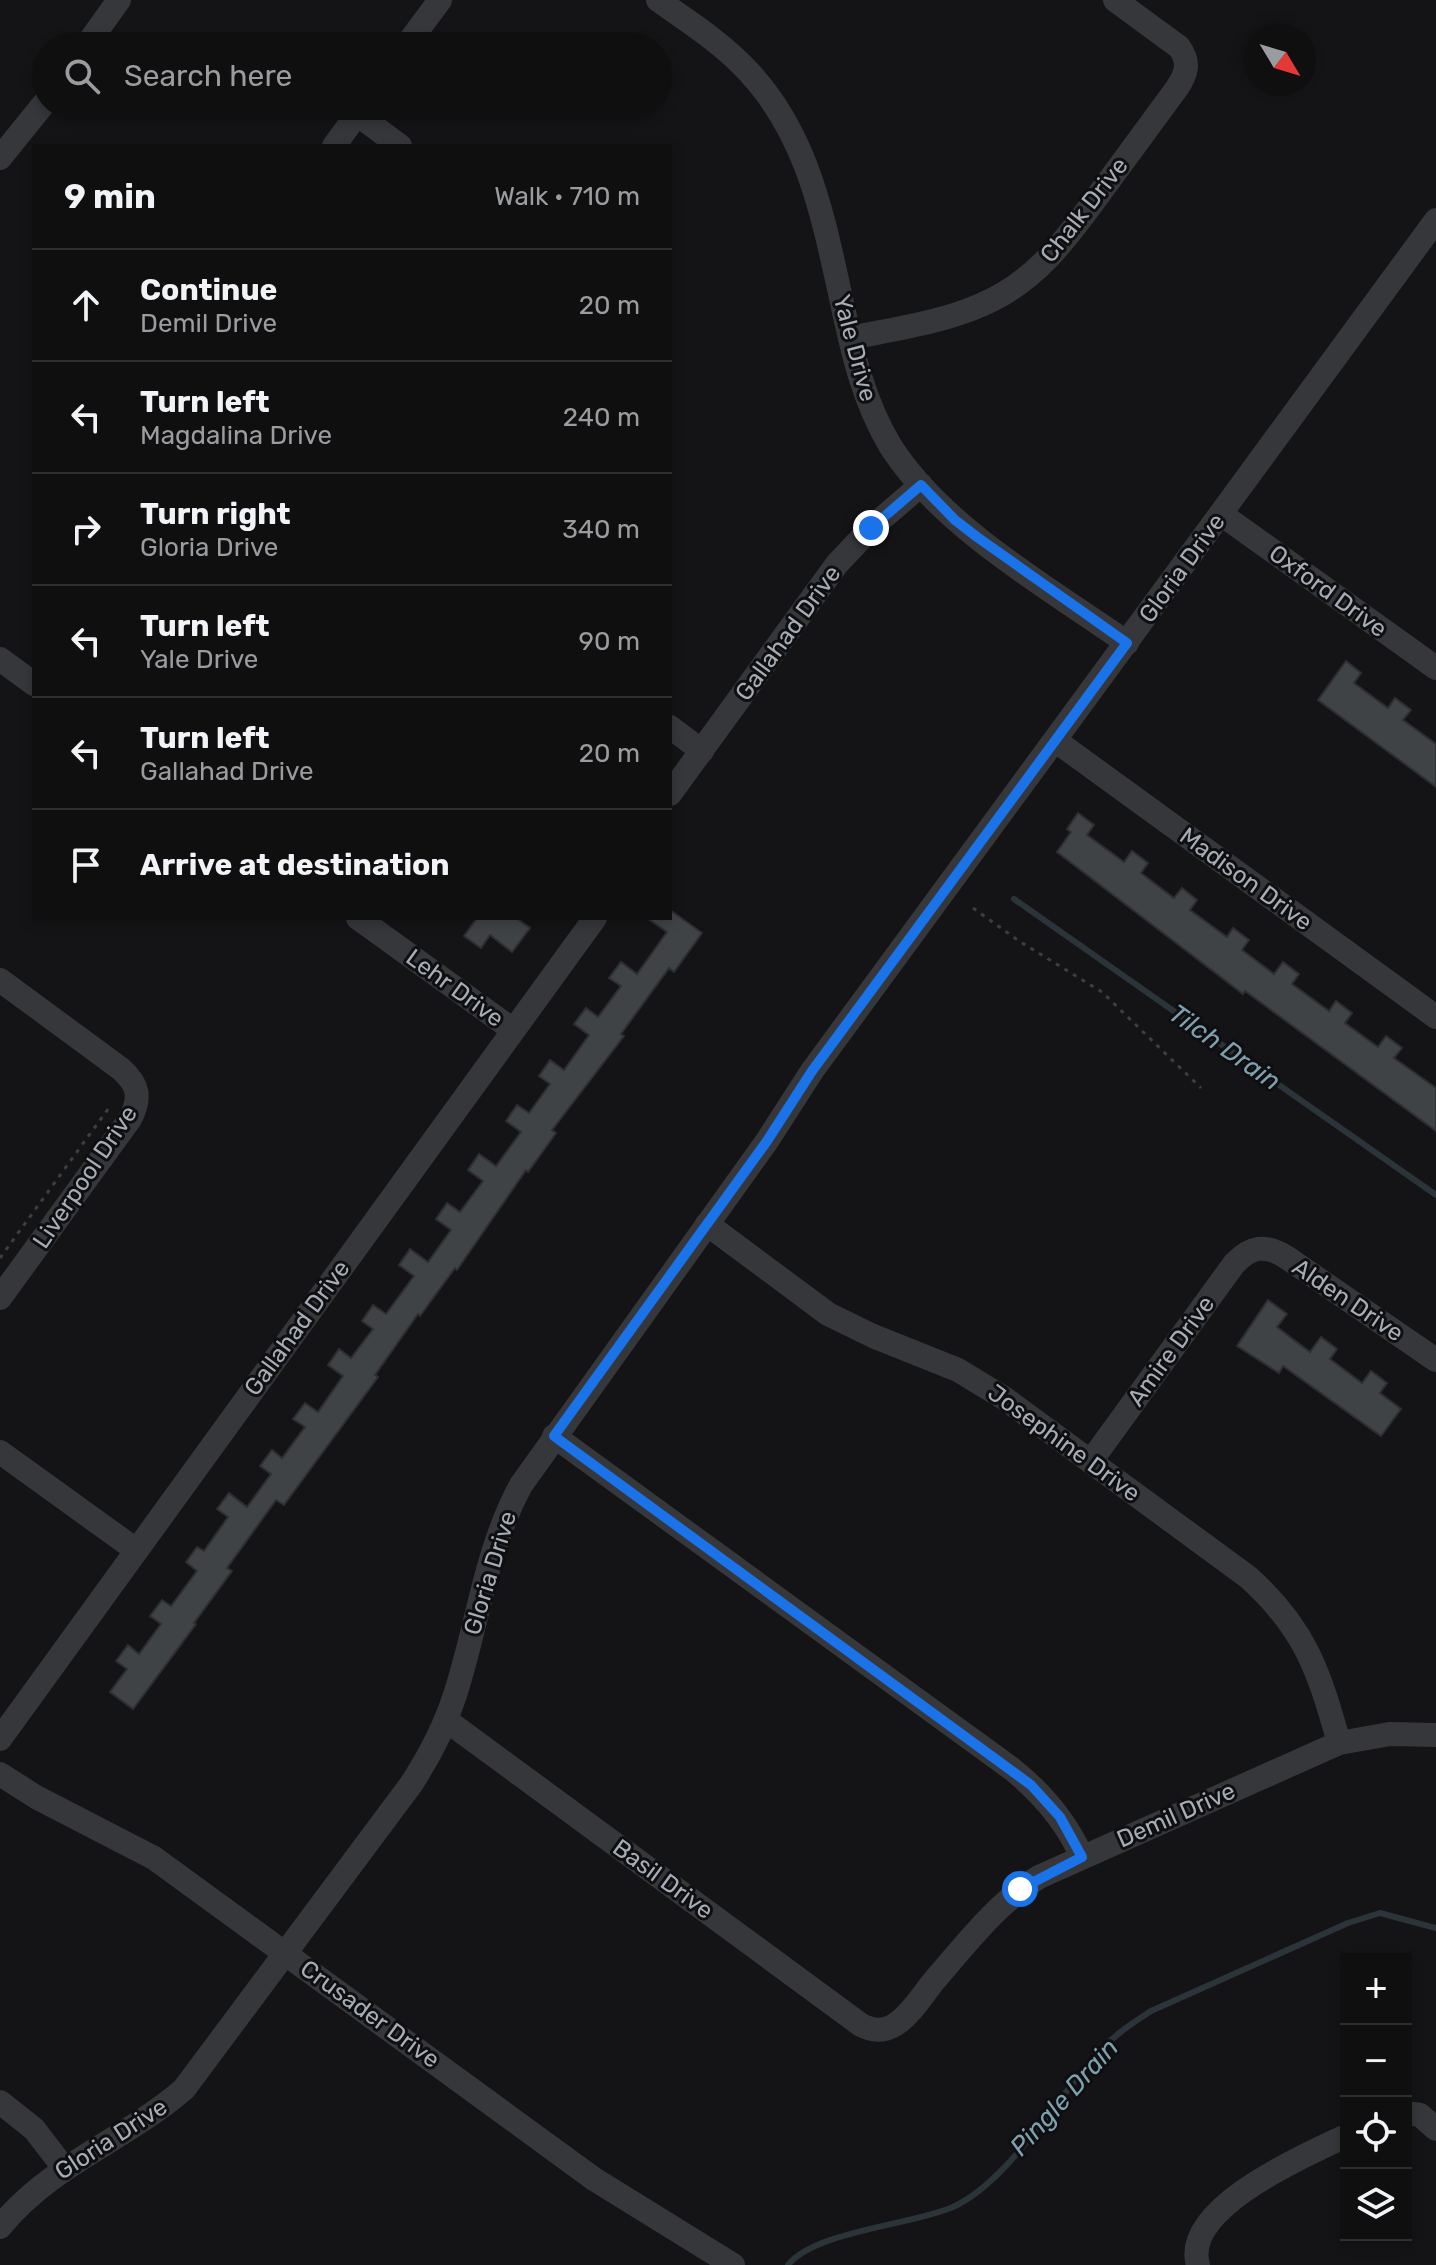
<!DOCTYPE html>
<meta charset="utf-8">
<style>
:root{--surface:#0f0f10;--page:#1d1d1e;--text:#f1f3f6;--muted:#9b9c9f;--line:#2f2f30}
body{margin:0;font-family:Rubik,sans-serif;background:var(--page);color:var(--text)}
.controls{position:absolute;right:24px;bottom:24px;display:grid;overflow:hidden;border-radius:0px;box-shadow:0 4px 12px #0003}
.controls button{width:72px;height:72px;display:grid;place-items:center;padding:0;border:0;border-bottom:2px solid var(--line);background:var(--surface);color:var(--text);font:40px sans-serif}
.compass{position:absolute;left:1244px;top:24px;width:72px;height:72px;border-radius:50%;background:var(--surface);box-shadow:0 4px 12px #0003;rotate:128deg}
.stop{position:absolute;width:24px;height:24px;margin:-18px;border:6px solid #1a73e8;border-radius:50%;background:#fff}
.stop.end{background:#1a73e8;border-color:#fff;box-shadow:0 2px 8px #0008}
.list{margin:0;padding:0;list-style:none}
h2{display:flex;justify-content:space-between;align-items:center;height:104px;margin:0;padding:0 32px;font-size:34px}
h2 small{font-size:26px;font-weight:400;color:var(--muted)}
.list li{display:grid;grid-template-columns:52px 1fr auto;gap:24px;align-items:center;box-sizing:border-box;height:112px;padding:0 32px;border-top:2px solid var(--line)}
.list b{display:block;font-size:30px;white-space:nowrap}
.list p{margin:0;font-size:26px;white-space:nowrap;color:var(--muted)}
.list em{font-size:26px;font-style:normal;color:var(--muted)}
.icon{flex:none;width:44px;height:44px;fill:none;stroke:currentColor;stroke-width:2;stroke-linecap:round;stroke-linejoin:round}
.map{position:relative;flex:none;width:1436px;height:2265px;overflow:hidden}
.search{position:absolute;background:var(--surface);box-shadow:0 4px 12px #0003;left:32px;top:32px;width:640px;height:88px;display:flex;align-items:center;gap:20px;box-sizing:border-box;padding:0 28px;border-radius:44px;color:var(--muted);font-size:30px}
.panel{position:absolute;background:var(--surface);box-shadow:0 4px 12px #0003;left:32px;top:144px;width:640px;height:776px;border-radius:0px}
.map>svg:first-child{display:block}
</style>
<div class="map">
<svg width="1436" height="2265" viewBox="0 0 1436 2265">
<rect width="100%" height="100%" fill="#141416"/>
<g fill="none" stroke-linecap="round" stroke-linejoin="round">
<g stroke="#2b3539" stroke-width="6">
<polyline points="1014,899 1436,1195"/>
<path d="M 788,2265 C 815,2231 912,2225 953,2207 C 1010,2181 1059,2093 1103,2048 C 1117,2033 1134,2022 1151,2011 L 1348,1923 L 1380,1913 L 1436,1928"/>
</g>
</g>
<g fill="#404346" stroke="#2e2f32" stroke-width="2">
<polygon points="1346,661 1361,673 1354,683 1388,708 1395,698 1411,710 1403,720 1436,744 1436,787 1318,700"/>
<polygon points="1078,813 1094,825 1087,835 1124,862 1132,851 1148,863 1141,873 1174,898 1182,888 1197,900 1190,910 1227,937 1233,928 1249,940 1242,950 1274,974 1283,962 1299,974 1292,984 1329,1011 1336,1001 1352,1013 1345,1023 1378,1047 1386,1036 1402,1048 1394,1058 1436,1088 1436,1131 1245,991 1243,994 1057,852 1071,832 1067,829"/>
<polygon points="670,910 702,933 674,972 669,968 621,1034 624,1036 552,1130 556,1133 528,1172 526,1170 457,1270 455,1268 420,1316 418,1314 375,1375 378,1377 284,1505 276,1500 227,1568 232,1571 194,1623 196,1624 133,1709 110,1692 127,1669 116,1661 128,1645 139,1654 161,1624 150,1616 162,1600 171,1606 197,1571 186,1562 197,1547 204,1551 228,1517 217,1509 229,1493 247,1507 271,1474 260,1466 272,1450 282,1458 305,1427 293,1419 305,1403 318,1412 343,1376 328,1365 339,1349 351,1358 373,1329 362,1321 373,1305 386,1314 414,1276 399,1265 410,1249 428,1262 451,1230 436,1219 447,1203 460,1212 483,1181 468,1170 479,1154 496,1166 521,1132 506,1121 517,1105 529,1113 550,1084 539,1076 550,1060 564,1070 589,1035 574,1024 586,1008 598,1017 621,986 609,978 621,962 637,974 667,932 647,918 670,918"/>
<polygon points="477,918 516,918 530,928 512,952 490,935 481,948 464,936"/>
<polygon points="1268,1300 1287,1314 1277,1327 1310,1352 1321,1337 1337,1349 1330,1359 1362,1383 1371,1371 1387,1383 1380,1393 1401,1409 1381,1436 1283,1366 1279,1373 1237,1346"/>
</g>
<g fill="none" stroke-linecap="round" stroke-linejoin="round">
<g stroke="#3b3e42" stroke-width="3" stroke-dasharray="4 6" stroke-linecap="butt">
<polyline points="973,908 1019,941 1102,992 1201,1088"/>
<polyline points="0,1258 111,1105"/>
</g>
<g stroke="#35373b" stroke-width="24">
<path d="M 658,0 C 686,20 716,39 740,63 C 806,127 822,212 841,298 C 852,350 863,401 891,447 C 943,528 1049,588 1127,643"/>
<polyline points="86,46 119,0"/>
<polyline points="406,46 440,0"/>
<polyline points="357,114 400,146"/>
<polyline points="334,146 363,106"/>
<polyline points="0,158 46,101"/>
<path d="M 850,338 C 894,329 940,323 981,305 C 1039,281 1072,231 1108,182 C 1131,151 1154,119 1177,88 C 1187,73 1190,62 1179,47 L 1115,0"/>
<polyline points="1221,514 1436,668"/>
<polyline points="0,659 34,684"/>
<polyline points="670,727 702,751"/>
<polyline points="1056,741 1436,1017"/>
<polyline points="670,794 837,564 871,528 921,485"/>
<polyline points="358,918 513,1030"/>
<path d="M 0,980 L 121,1069 C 139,1085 141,1098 130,1119 L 0,1298"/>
<path d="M 707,1224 L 828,1314 L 873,1336 L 958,1370 L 1004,1398 L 1248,1577 C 1305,1628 1319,1671 1339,1743"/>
<path d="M 554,1436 L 1012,1769 C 1043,1794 1066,1821 1082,1857"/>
<polyline points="0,1452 136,1550"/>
<path d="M 1091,1461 L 1234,1264 C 1251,1246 1265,1244 1286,1257 L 1436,1360"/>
<path d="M 446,1720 L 861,2025 C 873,2031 884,2032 896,2024 C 911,2014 922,1996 933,1982 C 966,1944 996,1904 1039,1877 L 1339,1743 L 1390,1734 L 1436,1735"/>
<polyline points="0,1739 595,918"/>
<polyline points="0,1774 36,1797 154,1858 594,2179 733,2265"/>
<polyline points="0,2102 34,2129 64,2168"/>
<polyline points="1406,2113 1420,2115 1436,2129"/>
<path d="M 0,2227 C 50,2165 125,2140 184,2089 L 412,1783 C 430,1755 445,1726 455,1695 C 478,1624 485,1551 521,1485 L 767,1141 L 812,1071 L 1436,220"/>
<path d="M 1198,2265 C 1181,2208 1306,2155 1346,2136"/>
</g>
</g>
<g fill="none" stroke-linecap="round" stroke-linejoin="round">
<polyline stroke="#1a73e8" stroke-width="10" points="871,528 921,485 955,520 977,537 1127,643 812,1071 767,1141 554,1436 1031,1785 1060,1817 1082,1857 1020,1889"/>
</g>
<g text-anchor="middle" stroke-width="6" stroke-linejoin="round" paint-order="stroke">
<g font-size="24" fill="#a6adb6" stroke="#0f0f11">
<text transform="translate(1084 210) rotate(-52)" y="8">Chalk Drive</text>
<text transform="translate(855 348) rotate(75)" y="8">Yale Drive</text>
<text transform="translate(1182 568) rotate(-54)" y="8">Gloria Drive</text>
<text transform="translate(1328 591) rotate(36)" y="8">Oxford Drive</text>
<text transform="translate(788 633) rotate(-54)" y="8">Gallahad Drive</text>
<text transform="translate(1246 879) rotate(36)" y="8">Madison Drive</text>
<text transform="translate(455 988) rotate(36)" y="8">Lehr Drive</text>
<text transform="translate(85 1177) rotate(-56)" y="8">Liverpool Drive</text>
<text transform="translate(1348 1300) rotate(34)" y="8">Alden Drive</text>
<text transform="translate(297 1328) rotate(-54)" y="8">Gallahad Drive</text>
<text transform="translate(1171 1351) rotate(-54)" y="8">Amire Drive</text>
<text transform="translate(1064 1443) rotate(36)" y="8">Josephine Drive</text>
<text transform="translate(490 1573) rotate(-73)" y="8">Gloria Drive</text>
<text transform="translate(1176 1815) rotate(-24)" y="8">Demil Drive</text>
<text transform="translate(663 1879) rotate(36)" y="8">Basil Drive</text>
<text transform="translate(370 2014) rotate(36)" y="8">Crusader Drive</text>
<text transform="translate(111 2139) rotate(-33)" y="8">Gloria Drive</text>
</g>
<g font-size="26" font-style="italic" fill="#7ea1b0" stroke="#0f0f11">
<text transform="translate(1225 1047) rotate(35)" y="9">Tilch Drain</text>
<text transform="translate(1064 2097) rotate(-48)" y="9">Pingle Drain</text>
</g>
</g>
</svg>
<div class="controls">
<button>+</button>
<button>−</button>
<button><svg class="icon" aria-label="locate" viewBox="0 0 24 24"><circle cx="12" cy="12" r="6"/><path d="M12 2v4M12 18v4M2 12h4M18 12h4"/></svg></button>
<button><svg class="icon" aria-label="layers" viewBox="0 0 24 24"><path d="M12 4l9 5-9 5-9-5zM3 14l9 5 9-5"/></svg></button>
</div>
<svg class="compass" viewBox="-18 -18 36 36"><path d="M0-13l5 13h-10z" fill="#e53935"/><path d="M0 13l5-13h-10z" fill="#9b9c9f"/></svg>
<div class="stop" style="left:1020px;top:1889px"></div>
<div class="stop end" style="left:871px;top:528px"></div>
<div class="search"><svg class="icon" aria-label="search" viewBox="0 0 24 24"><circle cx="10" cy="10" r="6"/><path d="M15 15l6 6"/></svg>Search here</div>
<section class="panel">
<h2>9 min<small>Walk · 710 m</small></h2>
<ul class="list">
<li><svg class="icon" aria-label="ahead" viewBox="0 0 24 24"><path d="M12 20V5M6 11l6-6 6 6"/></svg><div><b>Continue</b><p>Demil Drive</p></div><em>20 m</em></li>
<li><svg class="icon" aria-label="left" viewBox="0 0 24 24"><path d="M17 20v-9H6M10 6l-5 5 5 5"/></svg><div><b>Turn left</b><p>Magdalina Drive</p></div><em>240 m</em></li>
<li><svg class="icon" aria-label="right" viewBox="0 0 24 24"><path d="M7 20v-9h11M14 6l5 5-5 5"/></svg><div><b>Turn right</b><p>Gloria Drive</p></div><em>340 m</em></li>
<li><svg class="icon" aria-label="left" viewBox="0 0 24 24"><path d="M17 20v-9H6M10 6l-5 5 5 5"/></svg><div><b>Turn left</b><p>Yale Drive</p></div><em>90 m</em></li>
<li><svg class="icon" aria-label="left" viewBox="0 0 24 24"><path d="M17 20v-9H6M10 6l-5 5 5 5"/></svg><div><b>Turn left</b><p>Gallahad Drive</p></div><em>20 m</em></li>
<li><svg class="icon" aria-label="arrive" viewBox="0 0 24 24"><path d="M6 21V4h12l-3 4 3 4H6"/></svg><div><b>Arrive at destination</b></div></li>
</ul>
</section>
</div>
